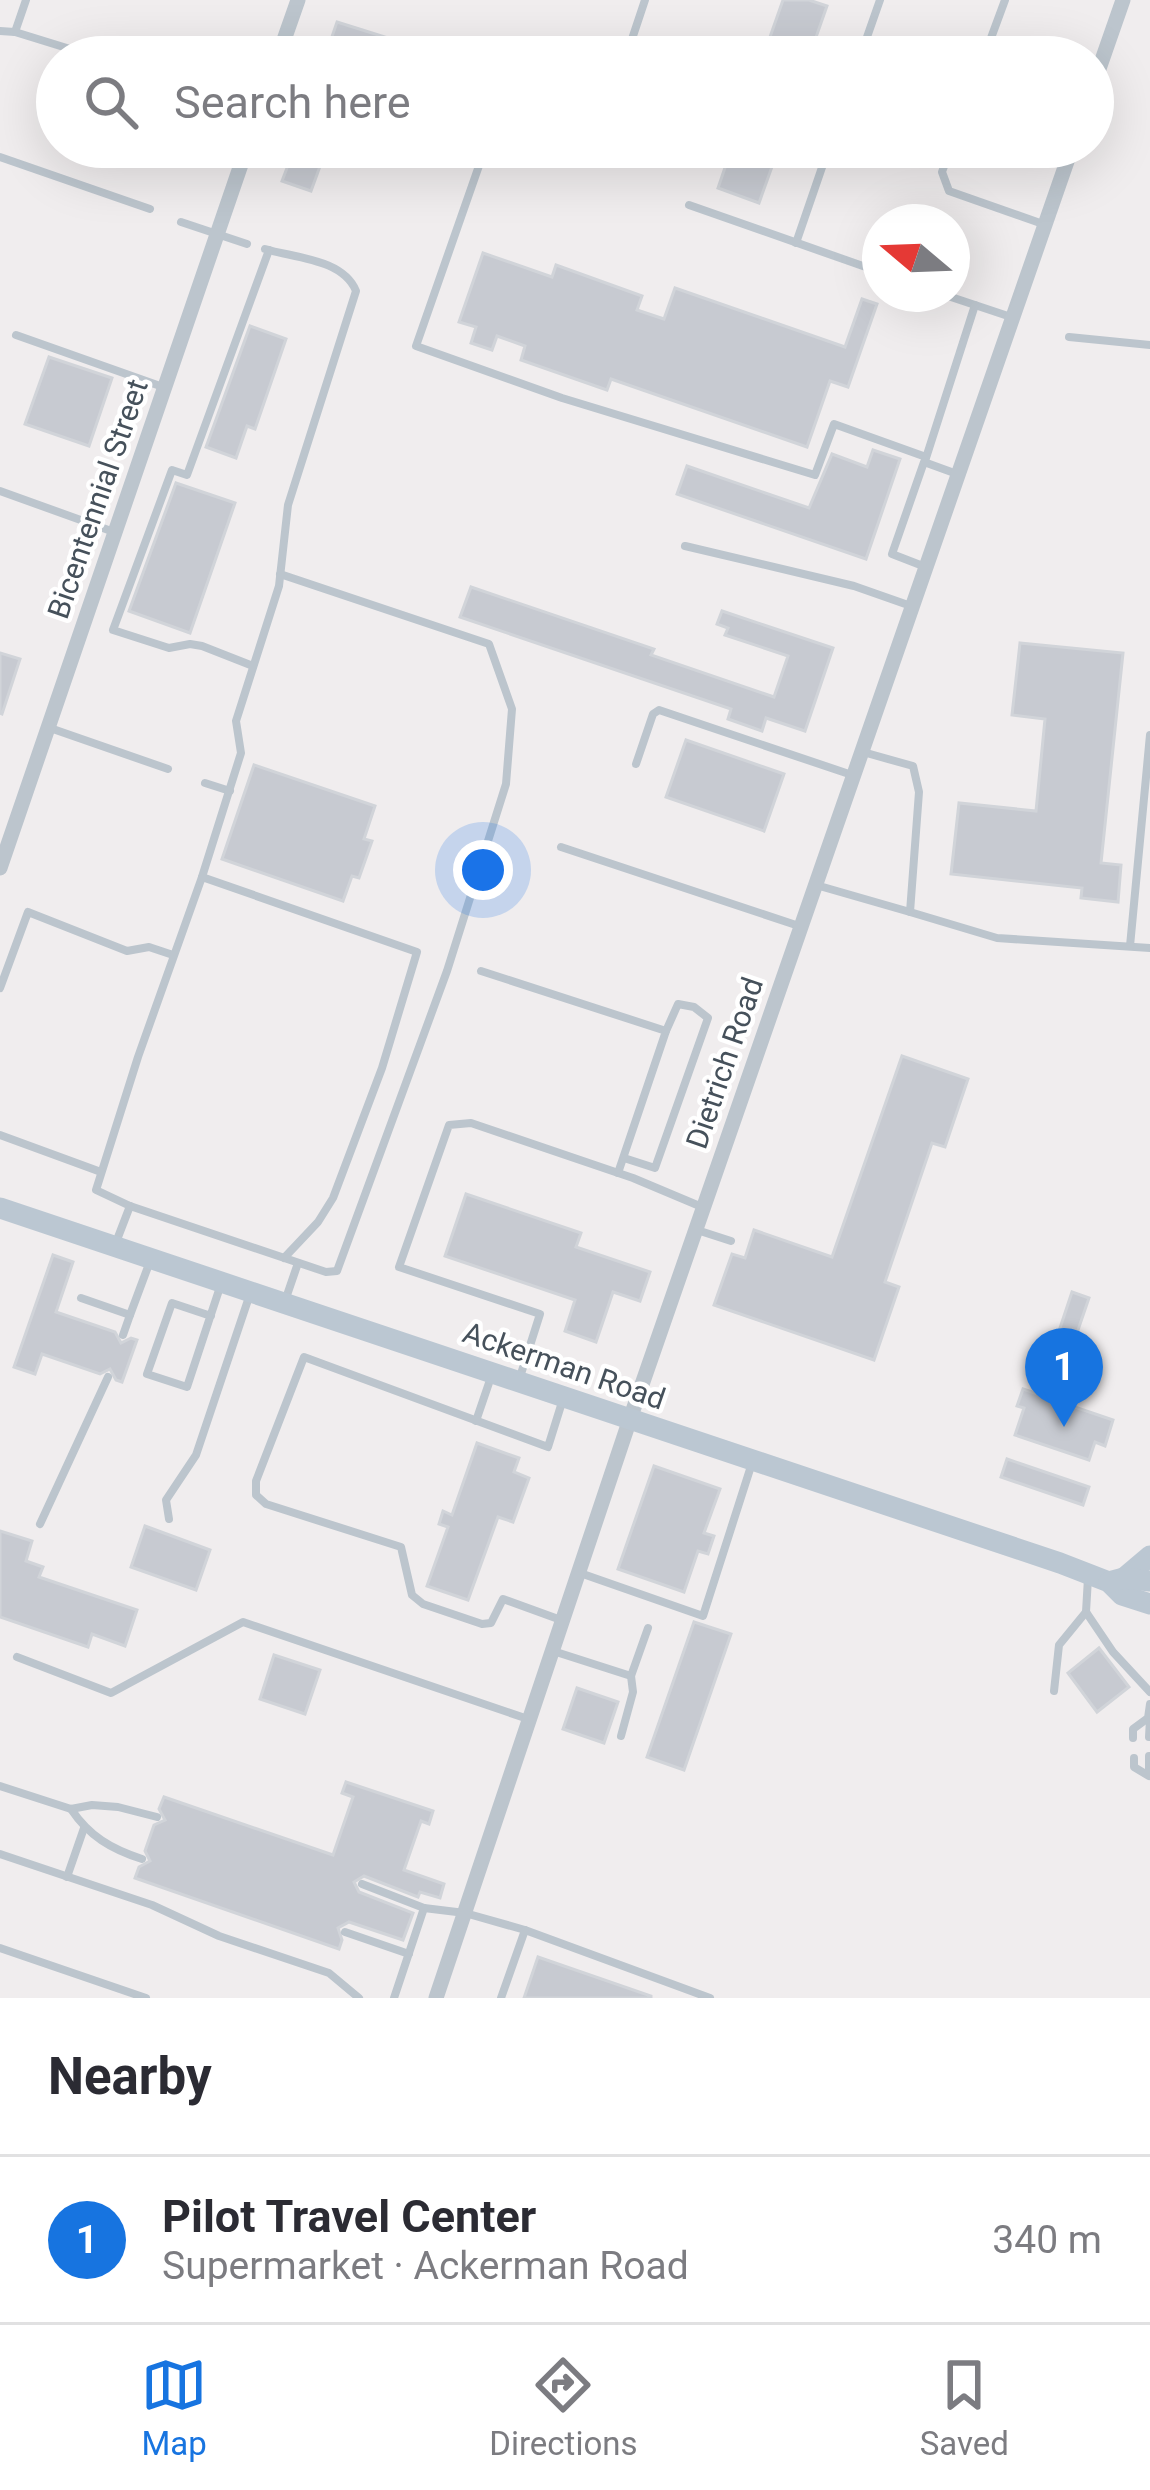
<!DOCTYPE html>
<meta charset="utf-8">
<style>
:root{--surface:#fff;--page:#f2f2f3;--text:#2b2b33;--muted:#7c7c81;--line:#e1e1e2;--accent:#1774e0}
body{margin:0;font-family:Roboto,sans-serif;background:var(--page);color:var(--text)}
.compass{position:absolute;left:862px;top:204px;width:108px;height:108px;border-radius:50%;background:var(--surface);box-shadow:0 12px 48px #0002;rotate:289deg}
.you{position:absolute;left:483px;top:870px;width:42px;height:42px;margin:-30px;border:9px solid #fff;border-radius:50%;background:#1a73e8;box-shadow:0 0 0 18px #1a73e833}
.badge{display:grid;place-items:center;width:78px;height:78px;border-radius:50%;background:var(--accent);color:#fff;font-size:39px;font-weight:700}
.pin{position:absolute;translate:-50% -99px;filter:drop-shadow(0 3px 6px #0008)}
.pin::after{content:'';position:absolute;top:63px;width:42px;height:36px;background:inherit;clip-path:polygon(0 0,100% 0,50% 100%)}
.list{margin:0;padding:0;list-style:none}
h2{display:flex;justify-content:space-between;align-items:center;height:156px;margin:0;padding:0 48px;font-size:51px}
h2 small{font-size:39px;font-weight:400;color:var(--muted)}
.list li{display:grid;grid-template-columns:78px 1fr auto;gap:36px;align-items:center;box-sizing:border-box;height:168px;padding:0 48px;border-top:3px solid var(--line)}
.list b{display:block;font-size:45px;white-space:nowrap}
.list p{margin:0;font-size:39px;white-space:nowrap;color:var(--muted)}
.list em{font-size:39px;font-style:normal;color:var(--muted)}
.icon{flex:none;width:66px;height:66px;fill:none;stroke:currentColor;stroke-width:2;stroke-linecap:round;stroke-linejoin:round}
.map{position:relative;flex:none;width:1150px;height:1998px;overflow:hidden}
.search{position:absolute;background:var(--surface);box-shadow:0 12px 48px #0002;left:36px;right:36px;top:36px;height:132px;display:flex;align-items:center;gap:30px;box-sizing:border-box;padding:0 42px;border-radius:66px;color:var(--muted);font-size:45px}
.sheet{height:324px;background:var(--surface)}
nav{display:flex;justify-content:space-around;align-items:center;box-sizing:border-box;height:168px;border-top:3px solid var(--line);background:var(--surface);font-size:33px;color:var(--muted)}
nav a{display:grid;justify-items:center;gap:6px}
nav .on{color:var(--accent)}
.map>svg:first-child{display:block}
</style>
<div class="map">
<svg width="1150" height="1998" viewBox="0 0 1150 1998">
<rect width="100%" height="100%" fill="#f0edee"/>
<g fill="#c7cad1" stroke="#d1d4d9" stroke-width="3">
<polygon points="783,0 809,0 827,6 815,40 828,45 824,57 763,57"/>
<polygon points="337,22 388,38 382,57 325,57"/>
<polygon points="295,147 327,147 311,191 282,181"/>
<polygon points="732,147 779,147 759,203 718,188"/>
<polygon points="483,253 552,277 556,265 642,296 637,310 664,319 675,288 845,347 862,299 877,304 848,387 830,381 807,447 611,379 607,390 521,360 525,346 497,336 492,350 471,343 476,327 459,322"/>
<polygon points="250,326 286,339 255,429 247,426 236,458 206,447"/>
<polygon points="49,357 112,378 89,446 25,424"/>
<polygon points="873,450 900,459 866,559 677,494 687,466 809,508 832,454 867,467"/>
<polygon points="176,483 235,503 190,633 129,611"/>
<polygon points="471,587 654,649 651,655 774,697 788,656 725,635 728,628 717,624 722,611 833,648 805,731 766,718 762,731 728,719 731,709 460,617"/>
<polygon points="1020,643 1123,653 1101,863 1121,865 1118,902 1081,898 1082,888 951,874 959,803 1036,811 1045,719 1012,715"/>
<polygon points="0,653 20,659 2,714 0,713"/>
<polygon points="686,740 784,774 764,831 666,797"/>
<polygon points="254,765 375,806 364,839 372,841 359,878 352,876 343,901 222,859"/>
<polygon points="902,1056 968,1079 945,1147 932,1143 885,1282 899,1287 874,1360 714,1305 732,1254 745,1258 754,1230 832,1257"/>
<polygon points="466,1194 581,1233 576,1247 650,1272 640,1301 613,1292 596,1342 565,1331 575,1300 445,1256"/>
<polygon points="53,1255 73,1262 56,1312 115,1332 121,1343 131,1338 137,1340 122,1382 116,1380 110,1369 100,1374 42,1354 35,1374 14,1367"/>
<polygon points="1072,1292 1089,1298 1054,1400 1113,1420 1105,1446 1095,1442 1089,1460 1015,1435 1024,1408 1017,1406 1023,1389 1038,1394"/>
<polygon points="477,1443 519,1458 514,1472 529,1478 513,1522 498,1517 468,1600 427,1586 448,1527 439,1524 443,1511 452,1515"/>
<polygon points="1007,1459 1089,1487 1083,1505 1001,1477"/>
<polygon points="654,1466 720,1489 704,1533 714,1536 708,1554 698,1551 684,1592 618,1569"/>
<polygon points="145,1526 210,1550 196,1590 131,1567"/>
<polygon points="0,1531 32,1541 26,1561 43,1567 39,1577 137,1610 125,1646 92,1634 88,1647 0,1617"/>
<polygon points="694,1622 731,1634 684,1770 647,1757"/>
<polygon points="1099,1648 1129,1687 1097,1712 1068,1673"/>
<polygon points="274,1655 320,1670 305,1714 260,1699"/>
<polygon points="577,1688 618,1702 604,1743 563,1729"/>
<polygon points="346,1782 433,1811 429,1824 421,1821 404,1870 444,1884 440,1898 420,1892 418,1897 364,1876 354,1882 359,1892 413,1913 403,1940 349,1922 338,1928 342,1940 339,1949 135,1878 139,1867 150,1861 145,1851 154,1825 165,1820 159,1809 164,1797 333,1855 353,1797 342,1793"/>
<polygon points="538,1957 651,1996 651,1998 524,1998"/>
</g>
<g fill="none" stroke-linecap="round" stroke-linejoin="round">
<g stroke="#bcc5cd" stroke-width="8">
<polyline points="0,31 15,32 96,57"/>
<polyline points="15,32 26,0"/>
<polyline points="626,57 645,0"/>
<polyline points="860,57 880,0"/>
<polyline points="984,57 1005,0"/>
<polyline points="505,147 481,160 416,346 562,398 815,475 834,424 926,457"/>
<polyline points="951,147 942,172 949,191 1043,224"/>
<polyline points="0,157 150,209"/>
<polyline points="689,205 880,272"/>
<polyline points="181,222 247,244"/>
<polyline points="796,243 829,147"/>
<polyline points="942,294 1011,317"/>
<polyline points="16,335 163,387"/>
<polyline points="1069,337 1150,345"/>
<polyline points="925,461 975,305"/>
<polyline points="0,491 114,532"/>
<polyline points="685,546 854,586 911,606"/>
<polyline points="923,566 892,554 924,462 957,474"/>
<polyline points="280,574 489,644 512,709 506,784 447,971 337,1271 326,1272 130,1206 96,1190 138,1057 202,877 417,952 382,1068 333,1198 318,1222 284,1258"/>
<polyline points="253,666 202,646 190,644 169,648 113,630 172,470 187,475 269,250"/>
<polyline points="50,728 168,769"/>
<polyline points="636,764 653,714 659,710 852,775"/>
<polyline points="205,783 230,791"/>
<polyline points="561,847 799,926"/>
<path d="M 202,877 L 241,753 L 236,721 L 279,586 L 288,505 L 356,291 C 343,259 295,258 265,249"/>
<polyline points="816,885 910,912 919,792 913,766 863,752"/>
<polyline points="910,912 997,938 1150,948"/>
<polyline points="1130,946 1150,735"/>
<polyline points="481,971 666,1031 618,1173"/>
<polyline points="0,988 28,912 127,951 149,947 173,955"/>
<polyline points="0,1135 101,1172"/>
<polyline points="624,1158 655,1168 708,1018 694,1007 678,1004 666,1031"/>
<polyline points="697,1230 731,1241"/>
<polyline points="115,1245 130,1206"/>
<polyline points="81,1298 130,1315 149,1264"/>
<polyline points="285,1301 298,1263"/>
<polyline points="211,1316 172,1303 147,1374 187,1387 221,1284"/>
<polyline points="123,1335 130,1315"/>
<polyline points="520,1377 540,1314 399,1267 449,1125 471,1123 633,1178 702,1207"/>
<polyline points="476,1421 491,1377"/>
<polyline points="169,1519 166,1500 196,1455 250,1294"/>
<polyline points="40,1524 108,1377"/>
<polyline points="580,1573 703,1616 752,1463"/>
<polyline points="1088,1578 1086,1612 1113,1652 1150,1692"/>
<polyline points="561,1620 503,1599 491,1623 482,1624 423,1604 412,1595 401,1547 266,1504 256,1495 256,1481 304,1357 548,1447 563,1399"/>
<polyline points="553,1651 631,1676 648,1628"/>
<polyline points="17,1657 111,1693 243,1622 528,1719"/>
<polyline points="1054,1691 1059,1645 1086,1612"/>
<polyline points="621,1736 633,1692 631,1676"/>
<polyline points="1149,1737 1150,1719"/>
<polyline points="1133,1738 1133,1729 1148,1718 1150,1704"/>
<polyline points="1134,1758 1134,1767 1149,1776 1149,1756"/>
<polyline points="0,1786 71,1809 92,1805 118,1807 157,1817"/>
<path d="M 71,1809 C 89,1836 111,1849 142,1859"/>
<polyline points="0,1854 152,1905 219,1936 329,1973 359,1998"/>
<polyline points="67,1877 84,1828"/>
<polyline points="362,1884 424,1908"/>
<polyline points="345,1932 409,1954"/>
<polyline points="0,1948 146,1998"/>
<polyline points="394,1998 424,1908 465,1913 525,1930 710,1998"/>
<polyline points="501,1998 525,1930"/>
</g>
<g stroke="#bcc5cd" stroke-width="15">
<polyline points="278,57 298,0"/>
<polyline points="1093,86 1123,0"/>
<polyline points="0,868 247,147"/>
<polyline points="436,1998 630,1419 1072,147"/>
</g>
<g stroke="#bbc7d2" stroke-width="21">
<polyline points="0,1208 1060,1563 1109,1582 1122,1595 1150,1604"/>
<polyline points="1124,1578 1150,1556"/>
<polyline points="1109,1582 1124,1578 1150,1581"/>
</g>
</g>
<g text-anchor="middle" stroke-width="9" stroke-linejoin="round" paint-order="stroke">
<g font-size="30" fill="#46515b" stroke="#fff">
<text transform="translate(98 499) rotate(-71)" y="10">Bicentennial Street</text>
<text transform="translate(725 1063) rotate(-71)" y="10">Dietrich Road</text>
<text transform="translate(564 1366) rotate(19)" y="10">Ackerman Road</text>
</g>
</g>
</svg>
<svg class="compass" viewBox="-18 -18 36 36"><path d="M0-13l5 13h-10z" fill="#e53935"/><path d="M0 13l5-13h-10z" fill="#7c7c81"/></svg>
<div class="you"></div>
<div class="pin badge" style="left:1064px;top:1427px">1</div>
<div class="search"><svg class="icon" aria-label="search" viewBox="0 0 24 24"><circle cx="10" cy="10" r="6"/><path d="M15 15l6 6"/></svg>Search here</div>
</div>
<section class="sheet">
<h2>Nearby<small></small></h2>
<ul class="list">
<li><span class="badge">1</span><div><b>Pilot Travel Center</b><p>Supermarket · Ackerman Road</p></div><em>340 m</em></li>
</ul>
</section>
<nav>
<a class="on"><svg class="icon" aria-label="map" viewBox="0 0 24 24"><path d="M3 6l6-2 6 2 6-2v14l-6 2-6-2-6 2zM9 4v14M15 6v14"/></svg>Map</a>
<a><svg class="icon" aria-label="directions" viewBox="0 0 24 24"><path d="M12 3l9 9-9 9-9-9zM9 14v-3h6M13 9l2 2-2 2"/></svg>Directions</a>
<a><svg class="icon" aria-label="saved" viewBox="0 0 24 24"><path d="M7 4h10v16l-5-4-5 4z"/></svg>Saved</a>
</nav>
